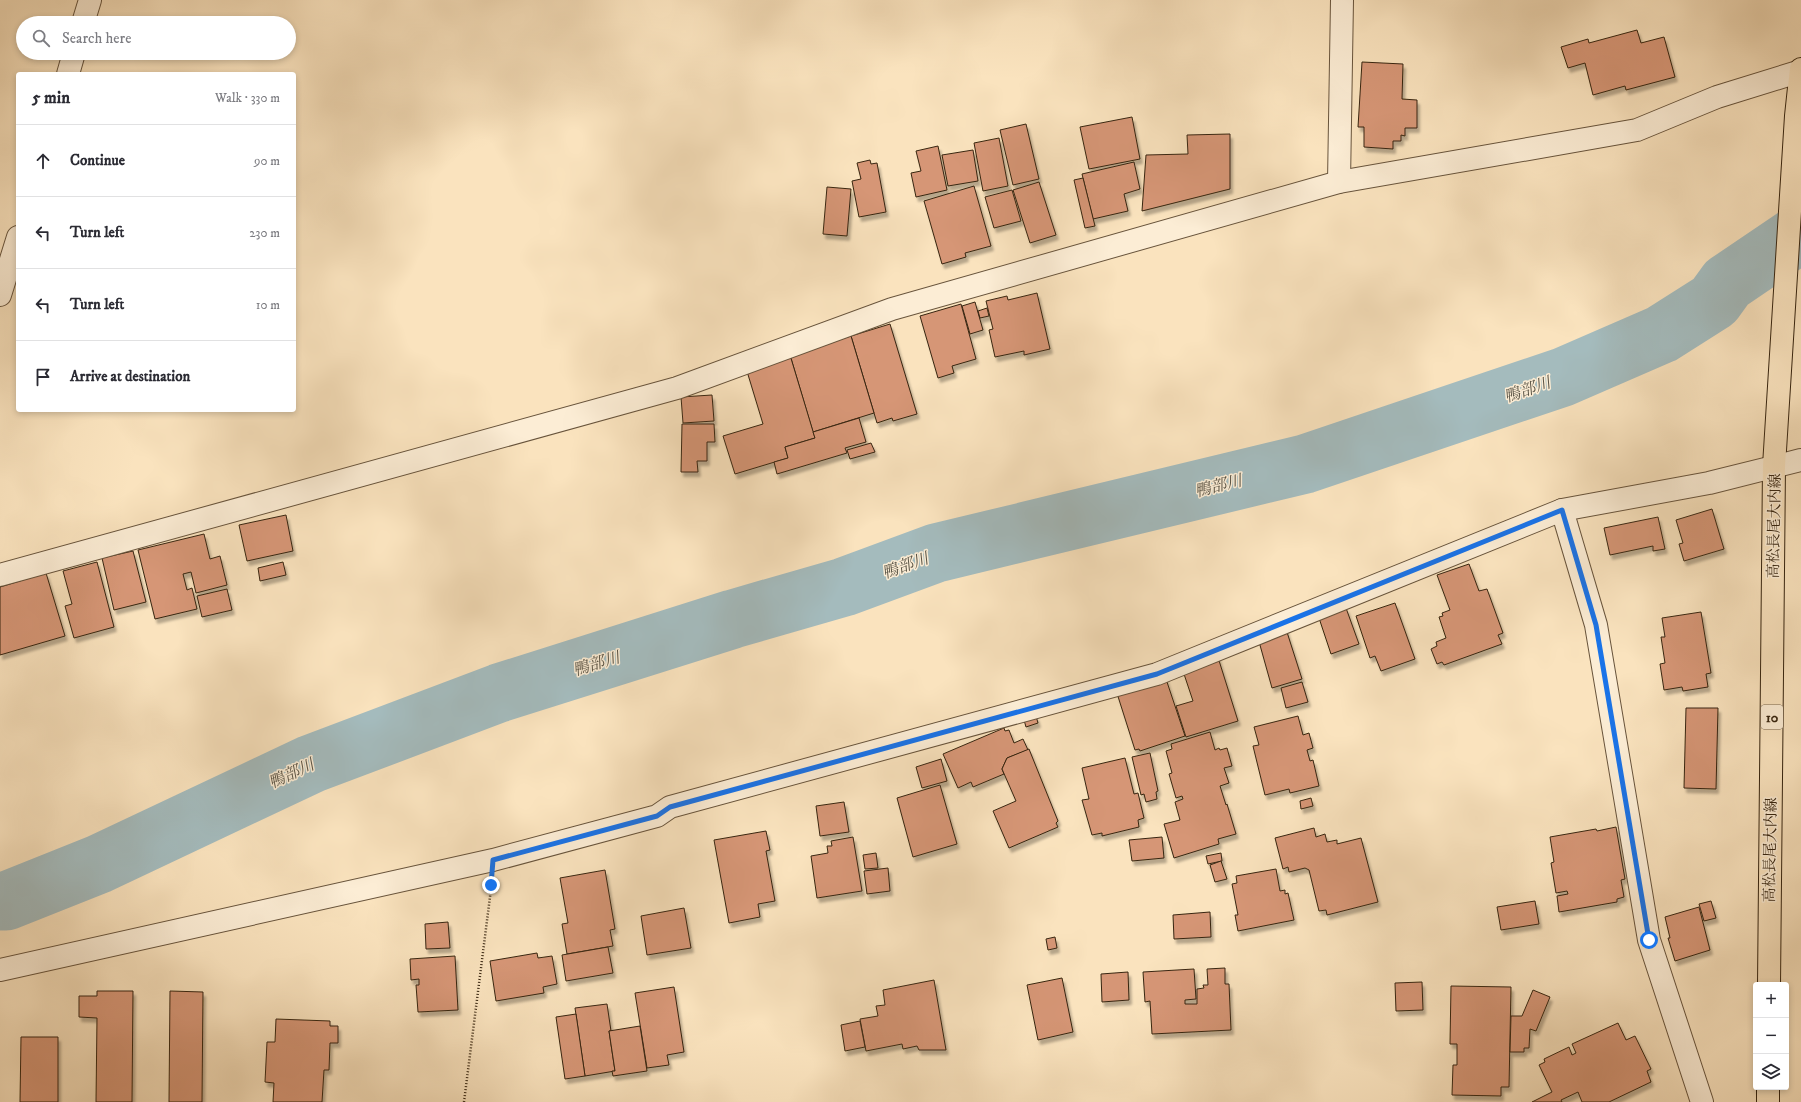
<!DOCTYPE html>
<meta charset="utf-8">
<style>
:root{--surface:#fff;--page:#f7f7f7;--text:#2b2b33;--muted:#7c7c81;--line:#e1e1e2}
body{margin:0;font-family:"IM FELL DW Pica","Noto Serif JP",serif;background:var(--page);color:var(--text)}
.controls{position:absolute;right:12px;bottom:12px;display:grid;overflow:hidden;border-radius:4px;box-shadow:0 2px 6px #0003}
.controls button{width:36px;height:36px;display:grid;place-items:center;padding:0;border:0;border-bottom:1px solid var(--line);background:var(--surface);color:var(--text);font:20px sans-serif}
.stop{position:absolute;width:12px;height:12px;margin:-9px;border:3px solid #1a73e8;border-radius:50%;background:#fff}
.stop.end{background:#1a73e8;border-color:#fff;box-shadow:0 1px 4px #0008}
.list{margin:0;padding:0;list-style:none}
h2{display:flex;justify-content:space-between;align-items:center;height:52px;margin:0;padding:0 16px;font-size:17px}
h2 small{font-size:13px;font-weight:400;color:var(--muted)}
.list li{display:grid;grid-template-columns:26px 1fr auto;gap:12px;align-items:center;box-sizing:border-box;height:72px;padding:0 16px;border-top:1px solid var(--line)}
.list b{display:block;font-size:15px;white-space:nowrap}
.list em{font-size:13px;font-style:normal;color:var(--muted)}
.icon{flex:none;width:22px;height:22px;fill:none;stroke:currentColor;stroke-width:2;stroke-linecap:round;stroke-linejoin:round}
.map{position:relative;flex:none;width:1801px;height:1102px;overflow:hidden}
.search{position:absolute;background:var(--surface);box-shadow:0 2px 6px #0003;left:16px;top:16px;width:280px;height:44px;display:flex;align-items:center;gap:10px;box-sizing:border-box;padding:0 14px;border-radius:22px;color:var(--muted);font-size:15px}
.panel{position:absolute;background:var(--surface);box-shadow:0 2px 6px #0003;left:16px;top:72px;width:280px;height:340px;border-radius:4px}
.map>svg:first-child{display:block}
</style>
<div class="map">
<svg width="1801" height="1102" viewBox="0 0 1801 1102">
<defs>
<filter id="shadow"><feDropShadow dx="2.5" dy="4.5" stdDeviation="1" flood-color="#0004"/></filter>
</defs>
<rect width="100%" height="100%" fill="#fae3be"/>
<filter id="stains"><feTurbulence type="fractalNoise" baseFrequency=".005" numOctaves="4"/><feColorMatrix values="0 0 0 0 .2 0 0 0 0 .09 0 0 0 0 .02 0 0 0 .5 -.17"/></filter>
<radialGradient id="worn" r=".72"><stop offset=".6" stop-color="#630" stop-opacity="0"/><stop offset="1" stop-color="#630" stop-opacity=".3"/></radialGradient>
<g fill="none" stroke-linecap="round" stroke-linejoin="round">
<polyline stroke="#a4bbbd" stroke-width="59" points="0,901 6,901 99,864 311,764 499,693 733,619 844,587 936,553 1305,464 1563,377 1662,334 1714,301 1727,283 1801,233"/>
</g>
<g fill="#d69676" stroke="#372510" filter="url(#shadow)">
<polygon points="1637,30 1641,43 1664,37 1675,77 1626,90 1625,86 1593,95 1585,63 1568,68 1561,47 1588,39 1589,43"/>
<polygon points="1362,62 1403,64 1402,99 1417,100 1417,128 1405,128 1405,136 1401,135 1401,141 1393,141 1393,149 1364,147 1364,127 1358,127"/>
<polygon points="1132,117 1140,159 1089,169 1080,127"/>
<polygon points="1026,124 1039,179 1013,185 1000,130"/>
<polygon points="1230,134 1230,189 1142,211 1146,155 1188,154 1187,135"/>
<polygon points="999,138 1008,186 983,191 974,143"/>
<polygon points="938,146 947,190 916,197 911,173 921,171 916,151"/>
<polygon points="973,150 978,181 948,186 942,155"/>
<polygon points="870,160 871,164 877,163 886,212 859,217 852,181 861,179 857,163"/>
<polygon points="1134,162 1140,189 1124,194 1128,211 1093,219 1082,174"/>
<polygon points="1083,178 1095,226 1085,228 1074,180"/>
<polygon points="1039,182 1056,235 1030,243 1013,190"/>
<polygon points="974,186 991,246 965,253 966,257 942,264 924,201"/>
<polygon points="827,187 851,189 847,236 823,234"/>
<polygon points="1012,190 1021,221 994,228 985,197"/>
<polygon points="1037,293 1050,349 1024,355 1024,351 995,357 989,330 993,329 986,301 1007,296 1008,300"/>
<polygon points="975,302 983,330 970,334 962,306"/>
<polygon points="961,304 976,359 952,366 954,373 938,378 920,316"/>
<polygon points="987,308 989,316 980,318 978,311"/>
<polygon points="890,324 917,414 893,421 892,418 877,423 851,336"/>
<polygon points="851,336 874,413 813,432 790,355"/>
<polygon points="790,355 815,438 785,447 788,458 735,474 723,436 763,424 746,368"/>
<polygon points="712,395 714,421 683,423 681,397"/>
<polygon points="859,418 866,442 845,448 847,453 777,474 774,462 788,458 785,447 815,438 813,432"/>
<polygon points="682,424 714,424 715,442 707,442 707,461 697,461 698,472 681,472"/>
<polygon points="871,443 875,452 850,459 847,450"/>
<polygon points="1712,509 1724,549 1684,561 1679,544 1683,543 1676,520"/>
<polygon points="286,515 293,551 247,561 239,525"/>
<polygon points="1658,517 1665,549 1653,551 1653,546 1610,555 1604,528"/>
<polygon points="204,534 210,559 220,556 227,585 196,593 191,572 183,574 187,590 192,588 197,609 155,619 138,550"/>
<polygon points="133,551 146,602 114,610 102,558"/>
<polygon points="97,562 114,627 74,638 65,606 72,604 63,571"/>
<polygon points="283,562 286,575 260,581 258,568"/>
<polygon points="1469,564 1479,591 1487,589 1503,633 1498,635 1502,644 1444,665 1442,662 1437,664 1431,649 1437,646 1436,642 1446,638 1439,617 1443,616 1442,613 1450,610 1437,575"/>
<polygon points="46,573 65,636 0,655 0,587"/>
<polygon points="227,589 232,610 202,617 197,596"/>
<polygon points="1395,603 1415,659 1381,671 1375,656 1370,658 1356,616"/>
<polygon points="1346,608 1359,644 1331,654 1319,618"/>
<polygon points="1701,612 1711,673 1706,674 1708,687 1683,691 1682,687 1664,690 1660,664 1665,663 1661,637 1665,637 1662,618"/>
<polygon points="1286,629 1302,679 1272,688 1258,638"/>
<polygon points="1216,651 1238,721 1186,737 1176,706 1193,701 1181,665"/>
<polygon points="1162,667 1185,736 1140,751 1139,749 1135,750 1115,687"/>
<polygon points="1302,682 1308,702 1286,708 1281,688"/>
<polygon points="1686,708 1718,708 1716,789 1684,788"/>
<polygon points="1036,716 1038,723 1026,727 1024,720"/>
<polygon points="1298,716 1303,735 1309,733 1313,748 1307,750 1310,761 1313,760 1319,786 1290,793 1289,789 1265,795 1253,746 1259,745 1254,727"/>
<polygon points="1004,728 1005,731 1009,730 1014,743 1023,739 1028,750 1007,758 1002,769 1004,774 973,787 971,782 958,788 943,754"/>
<polygon points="1210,732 1215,750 1219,748 1220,750 1227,748 1232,766 1224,768 1229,783 1220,786 1226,805 1227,804 1236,834 1218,839 1219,844 1174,858 1164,824 1180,820 1175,802 1183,799 1182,796 1176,798 1169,774 1172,773 1166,751 1172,749 1171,744"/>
<polygon points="1029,749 1058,821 1056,823 1058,827 1009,848 993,811 1016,801 1002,769 1007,758"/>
<polygon points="1150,753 1158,791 1156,792 1157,799 1146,802 1144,794 1141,795 1132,757"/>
<polygon points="1125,758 1134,794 1138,793 1144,818 1138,820 1139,827 1102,836 1102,833 1092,835 1082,800 1089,799 1082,768"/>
<polygon points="941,759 947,781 922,788 916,767"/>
<polygon points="940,785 957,844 913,857 897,798"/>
<polygon points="1311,798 1313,806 1301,809 1300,801"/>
<polygon points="844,802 849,832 820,836 816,806"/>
<polygon points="1616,827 1625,879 1621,880 1624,897 1617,899 1617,902 1559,912 1557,896 1568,894 1567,891 1556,893 1551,863 1554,862 1550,837 1596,829 1597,831"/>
<polygon points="1314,828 1316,837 1325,834 1327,842 1337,840 1337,844 1361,838 1378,902 1327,915 1326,910 1319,911 1309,870 1305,868 1289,872 1288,867 1283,869 1275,838"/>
<polygon points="766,831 770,850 766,851 775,901 758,904 760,917 729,923 714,840"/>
<polygon points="853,837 862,891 817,898 811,856 828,853 827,846 832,846 831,841"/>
<polygon points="1162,837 1164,858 1132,861 1129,840"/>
<polygon points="876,853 878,868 865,869 863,855"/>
<polygon points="1221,853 1222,861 1208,864 1206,856"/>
<polygon points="1221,861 1227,879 1215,882 1210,865"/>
<polygon points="888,868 890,891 867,894 864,871"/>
<polygon points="1276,869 1280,891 1285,890 1285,894 1288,893 1294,920 1238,931 1235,915 1238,915 1232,884 1237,883 1236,876"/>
<polygon points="605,870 615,929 610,930 613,946 567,954 562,924 568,923 560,878"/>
<polygon points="1535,901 1539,924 1501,930 1497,907"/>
<polygon points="1711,901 1716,918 1704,921 1699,904"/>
<polygon points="1699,907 1710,950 1675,961 1668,938 1670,938 1665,917"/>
<polygon points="684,908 691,948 647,955 641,916"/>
<polygon points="1210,912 1211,937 1174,939 1173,915"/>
<polygon points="448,922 450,948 426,949 425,924"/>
<polygon points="1055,937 1057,948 1048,950 1046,939"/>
<polygon points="608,947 613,973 566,981 562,955"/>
<polygon points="537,953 538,958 552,956 557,984 543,987 544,993 496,1001 490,961"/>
<polygon points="455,956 458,1010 418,1012 416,985 419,985 419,979 411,980 410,959"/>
<polygon points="1225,968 1225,984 1229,984 1231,1030 1152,1034 1150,1001 1145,1002 1143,972 1194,969 1196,999 1185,1000 1185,1004 1197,1004 1197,989 1204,988 1203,985 1208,985 1207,969"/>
<polygon points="1128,972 1129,1000 1102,1002 1101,974"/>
<polygon points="1062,978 1073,1032 1038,1040 1027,985"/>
<polygon points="934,980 946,1050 919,1050 917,1046 903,1049 902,1044 866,1051 860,1019 878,1016 876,1006 885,1005 883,990"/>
<polygon points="1422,982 1423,1010 1396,1011 1395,983"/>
<polygon points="1451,986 1511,987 1509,1087 1501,1087 1501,1096 1452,1095 1453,1065 1457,1065 1457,1044 1450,1044"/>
<polygon points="674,987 684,1052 667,1055 669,1065 647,1068 635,993"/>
<polygon points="1533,990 1550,997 1536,1031 1530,1029 1529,1048 1524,1048 1524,1052 1510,1052 1511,1016 1522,1016"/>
<polygon points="97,991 133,991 132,1102 96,1102 97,1018 79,1017 79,996 97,996"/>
<polygon points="170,991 203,992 202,1102 169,1102"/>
<polygon points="607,1004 611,1031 609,1031 615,1071 585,1076 575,1008"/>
<polygon points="576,1014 585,1076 565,1079 556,1017"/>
<polygon points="276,1019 330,1021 330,1026 338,1026 338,1043 330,1043 329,1070 324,1070 322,1102 273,1102 274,1083 265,1082 267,1042 275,1042"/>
<polygon points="860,1021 865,1047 845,1051 841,1025"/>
<polygon points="1618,1023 1626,1040 1635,1036 1651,1069 1647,1071 1651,1082 1609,1102 1582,1102 1578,1092 1561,1100 1562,1102 1532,1102 1552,1092 1539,1065 1545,1062 1544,1059 1569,1047 1572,1055 1576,1053 1572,1044"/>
<polygon points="640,1026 647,1071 613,1076 612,1071 615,1071 609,1031"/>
<polygon points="21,1037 58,1037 58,1102 20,1102"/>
</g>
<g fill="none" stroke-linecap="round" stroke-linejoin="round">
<g stroke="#68543c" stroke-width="24">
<g id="minor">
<polyline points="83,23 90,0"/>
<polyline points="68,74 74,53"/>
<polyline points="1339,182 1342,0"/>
<polyline points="0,295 18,237"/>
<polyline points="1562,510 1596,625 1649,940 1702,1102"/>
<polyline points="0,575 677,388 892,309 1339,182 1637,130 1717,97 1801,71"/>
<polyline points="0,970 493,860 657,816 670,807 1157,674 1562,510 1709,483 1801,460"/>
</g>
</g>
<g stroke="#372510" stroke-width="24">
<g id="major">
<polyline points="1769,985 1774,466 1796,116 1801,69"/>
<polyline points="1768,1102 1768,1087"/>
</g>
</g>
<polyline stroke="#372510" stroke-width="2.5" stroke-dasharray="1 2" stroke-linecap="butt" points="464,1102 491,889"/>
<use href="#minor" stroke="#fcedd5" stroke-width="22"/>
<use href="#major" stroke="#fae3be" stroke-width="22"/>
</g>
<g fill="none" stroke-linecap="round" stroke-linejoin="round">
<polyline stroke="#1a73e8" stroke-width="5" points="491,885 493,860 657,816 670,807 1157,674 1562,510 1596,625 1649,940"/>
</g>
<g text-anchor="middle" stroke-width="3" stroke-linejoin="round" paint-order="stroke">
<rect fill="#fcedd5" stroke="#72614b" stroke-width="1" x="1761" y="705" width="22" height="24" rx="3"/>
<g font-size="14" font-weight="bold" fill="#372510">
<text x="1772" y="722">10</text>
</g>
<g font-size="15" fill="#372510" stroke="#fcedd5">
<text transform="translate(1774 526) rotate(-89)" y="5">高松長尾大内線</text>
<text transform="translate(1770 850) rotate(-89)" y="5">高松長尾大内線</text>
</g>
<g font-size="16" font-style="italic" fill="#585244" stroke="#fcedd5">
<text transform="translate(1527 389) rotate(-19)" y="6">鴨部川</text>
<text transform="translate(1218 485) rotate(-14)" y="6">鴨部川</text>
<text transform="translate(905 565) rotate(-20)" y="6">鴨部川</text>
<text transform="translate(596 663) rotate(-17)" y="6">鴨部川</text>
<text transform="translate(291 773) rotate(-25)" y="6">鴨部川</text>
</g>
</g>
<rect width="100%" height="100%" filter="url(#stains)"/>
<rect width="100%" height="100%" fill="url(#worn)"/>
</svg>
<div class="controls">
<button>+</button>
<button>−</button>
<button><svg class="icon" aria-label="layers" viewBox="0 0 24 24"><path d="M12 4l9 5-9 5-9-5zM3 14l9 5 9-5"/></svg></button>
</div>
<div class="stop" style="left:1649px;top:940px"></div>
<div class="stop end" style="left:491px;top:885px"></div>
<div class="search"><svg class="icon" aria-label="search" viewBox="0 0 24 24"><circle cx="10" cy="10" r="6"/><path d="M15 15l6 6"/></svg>Search here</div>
<section class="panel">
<h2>5 min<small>Walk · 330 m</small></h2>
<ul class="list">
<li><svg class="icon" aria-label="ahead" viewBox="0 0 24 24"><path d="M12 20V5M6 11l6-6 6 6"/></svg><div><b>Continue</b></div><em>90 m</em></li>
<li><svg class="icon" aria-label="left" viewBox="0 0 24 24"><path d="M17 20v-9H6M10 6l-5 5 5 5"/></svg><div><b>Turn left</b></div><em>230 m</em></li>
<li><svg class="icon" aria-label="left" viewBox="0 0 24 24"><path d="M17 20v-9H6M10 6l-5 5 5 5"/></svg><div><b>Turn left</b></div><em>10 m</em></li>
<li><svg class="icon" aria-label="arrive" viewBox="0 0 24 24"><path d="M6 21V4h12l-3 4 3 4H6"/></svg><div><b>Arrive at destination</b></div></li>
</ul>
</section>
</div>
